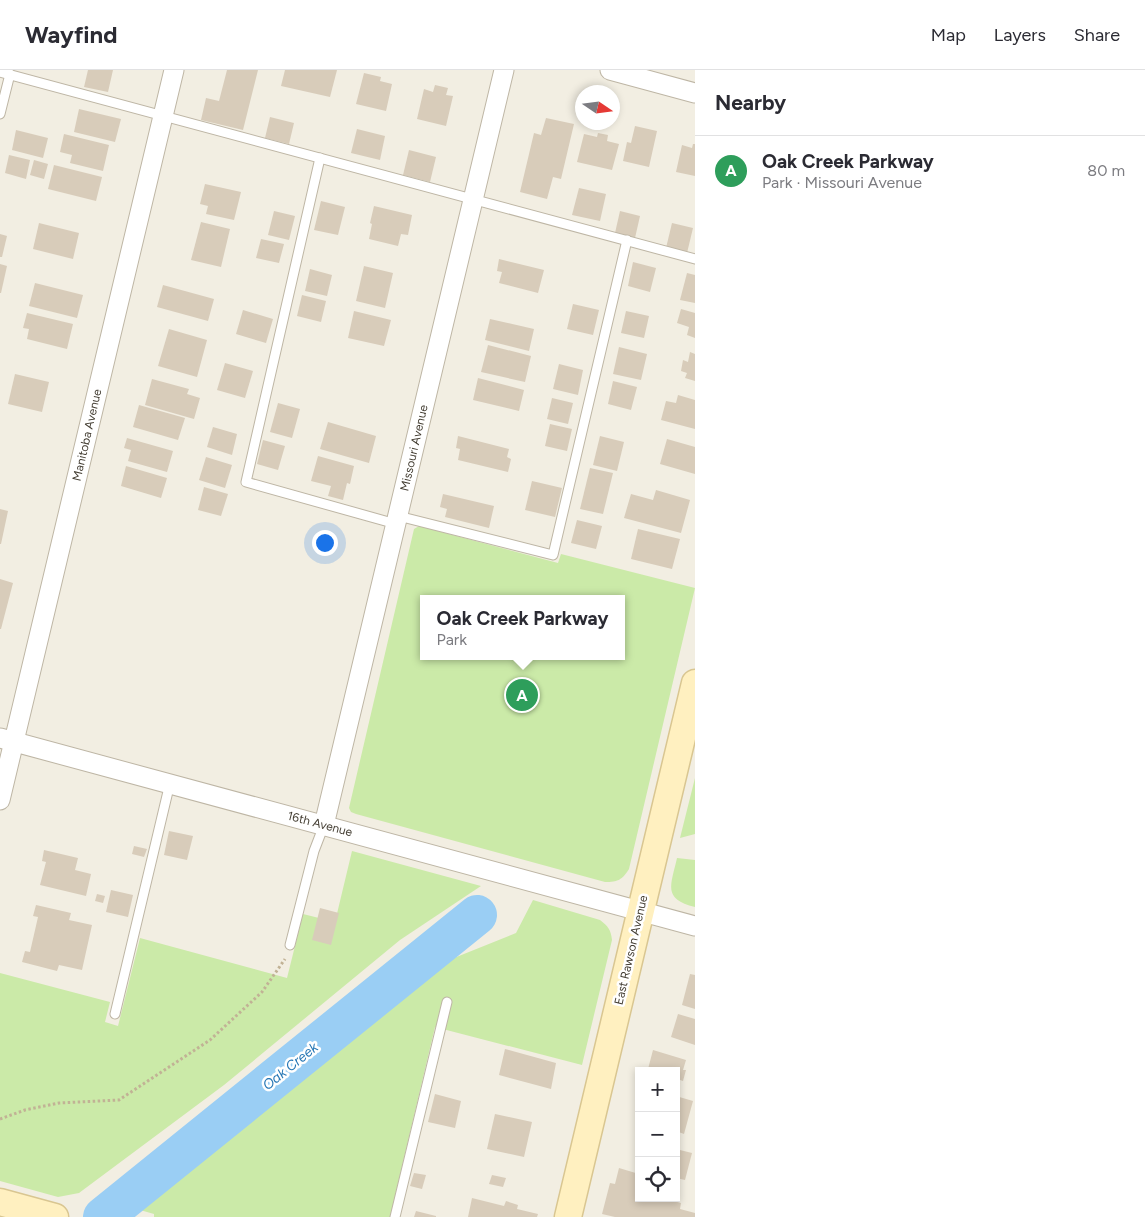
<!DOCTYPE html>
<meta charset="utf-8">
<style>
:root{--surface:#fff;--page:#f7f7f7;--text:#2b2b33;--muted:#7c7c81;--line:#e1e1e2;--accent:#ff340d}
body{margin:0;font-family:Figtree,sans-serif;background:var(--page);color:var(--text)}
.controls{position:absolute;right:15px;bottom:15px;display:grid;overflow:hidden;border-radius:0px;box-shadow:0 2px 8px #0003}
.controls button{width:45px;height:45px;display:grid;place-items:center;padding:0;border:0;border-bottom:1px solid var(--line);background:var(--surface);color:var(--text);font:25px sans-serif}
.compass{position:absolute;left:575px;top:15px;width:45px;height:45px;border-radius:50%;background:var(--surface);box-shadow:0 2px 8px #0003;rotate:103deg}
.you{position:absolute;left:324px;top:472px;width:18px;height:18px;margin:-12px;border:4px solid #fff;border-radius:50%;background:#1a73e8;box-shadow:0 0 0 8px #1a73e833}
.badge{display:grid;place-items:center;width:32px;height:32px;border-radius:50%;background:var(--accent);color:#fff;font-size:16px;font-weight:700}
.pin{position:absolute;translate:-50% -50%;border:2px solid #fff;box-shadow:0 1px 5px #0006}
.popup{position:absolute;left:420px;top:525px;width:205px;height:65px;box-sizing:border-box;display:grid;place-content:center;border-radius:0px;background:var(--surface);filter:drop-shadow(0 1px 4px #0005);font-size:16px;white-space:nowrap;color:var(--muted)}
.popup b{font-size:19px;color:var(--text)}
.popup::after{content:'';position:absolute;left:50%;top:100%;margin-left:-10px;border:10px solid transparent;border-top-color:var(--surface)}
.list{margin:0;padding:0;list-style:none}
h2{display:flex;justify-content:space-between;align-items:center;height:65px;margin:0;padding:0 20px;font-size:21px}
h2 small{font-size:16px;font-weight:400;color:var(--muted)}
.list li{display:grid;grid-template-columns:32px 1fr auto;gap:15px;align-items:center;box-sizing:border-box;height:70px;padding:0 20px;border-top:1px solid var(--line)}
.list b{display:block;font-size:19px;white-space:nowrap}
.list p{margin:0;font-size:16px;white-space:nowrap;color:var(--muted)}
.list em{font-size:16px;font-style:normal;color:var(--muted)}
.icon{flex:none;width:28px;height:28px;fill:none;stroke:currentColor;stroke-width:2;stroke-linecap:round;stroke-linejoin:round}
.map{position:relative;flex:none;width:695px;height:1147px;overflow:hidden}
header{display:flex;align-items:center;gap:30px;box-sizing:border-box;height:70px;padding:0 25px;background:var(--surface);border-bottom:1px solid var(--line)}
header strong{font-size:24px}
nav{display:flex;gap:28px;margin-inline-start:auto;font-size:18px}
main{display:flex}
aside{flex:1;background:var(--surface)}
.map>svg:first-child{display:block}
</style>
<header>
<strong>Wayfind</strong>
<nav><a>Map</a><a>Layers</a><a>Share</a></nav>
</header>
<main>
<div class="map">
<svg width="695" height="1147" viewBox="0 0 695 1147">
<rect width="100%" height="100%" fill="#f2eee2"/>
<g fill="#cbeaa8" fill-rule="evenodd">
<path d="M 419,456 L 558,493 L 561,484 L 695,518 L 629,799 C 622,810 618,812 605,812 L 356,744 L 351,742 L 349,738 L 414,459 ZM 423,529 L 621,529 L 621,586 L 423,586 Z"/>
<polygon points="695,708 695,764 680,768"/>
<polygon points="352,781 481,816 400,870 224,1015 79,1123 58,1127 0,1111 0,903 110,932 105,952 118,956 140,868 287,908 303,844 335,852"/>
<path d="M 677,788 L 695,790 L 695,837 C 662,829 671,815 677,788 Z"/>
<path d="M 533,830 L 600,850 C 608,856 611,860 612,870 L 582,995 L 435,957 L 390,1147 L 154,1147 L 154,1144 L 126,1136 L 429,898 L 516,863 Z"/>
</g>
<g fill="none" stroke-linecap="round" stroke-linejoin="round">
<polyline stroke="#9acef4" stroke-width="40" points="103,1147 477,845"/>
</g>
<g fill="#d8ccba">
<polygon points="88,0 113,0 108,22 84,17"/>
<polygon points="227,0 258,0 243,60 201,50 206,28 219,31"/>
<polygon points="285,0 337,0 330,27 281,16"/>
<polygon points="364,3 381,7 380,11 392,14 386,41 356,34"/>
<polygon points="435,15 448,18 446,25 453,26 446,56 417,49 424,19 433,22"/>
<polygon points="79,39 121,49 115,72 74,62"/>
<polygon points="270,47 294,53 289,74 265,68"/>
<polygon points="546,48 574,54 561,109 553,107 547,129 520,122 534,63 541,65"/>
<polygon points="635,56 657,61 649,97 623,91 627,72 631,73"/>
<polygon points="357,59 385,66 380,90 351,83"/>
<polygon points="16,60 48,68 43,88 12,80"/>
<polygon points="598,63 608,65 607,71 619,74 612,100 577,92 584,64 597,67"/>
<polygon points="64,64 109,75 103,101 70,93 72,85 60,82"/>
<polygon points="693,74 695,74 695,106 676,102 682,75 692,78"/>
<polygon points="409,80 436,87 430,112 403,105"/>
<polygon points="9,85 30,90 26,109 5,103"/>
<polygon points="34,90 48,94 44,109 30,105"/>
<polygon points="54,95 102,107 96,131 48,119"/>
<polygon points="205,114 241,122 234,150 206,144 208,136 200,134"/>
<polygon points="579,118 606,124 600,151 572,145"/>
<polygon points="321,131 345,137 338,165 314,160"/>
<polygon points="374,136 412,145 408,165 401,164 398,176 369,169 372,154 370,153"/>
<polygon points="274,141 295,146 289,170 268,165"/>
<polygon points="620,141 640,146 635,168 615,163"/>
<polygon points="201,152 230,159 221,197 191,190"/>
<polygon points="39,153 79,163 73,189 33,179"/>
<polygon points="672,153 693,158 687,183 666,178"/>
<polygon points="0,164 7,166 2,187 0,187"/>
<polygon points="261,169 284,174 279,193 256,188"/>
<polygon points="499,189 544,200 538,223 499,213 502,202 497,201"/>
<polygon points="633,192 656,198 650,222 628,216"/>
<polygon points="0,194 7,196 1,223 0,223"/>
<polygon points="364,196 393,203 385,238 356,231"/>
<polygon points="310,199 332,205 327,226 305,221"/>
<polygon points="687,203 695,205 695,233 680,230"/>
<polygon points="35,213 83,225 77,248 29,236"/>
<polygon points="163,215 214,229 208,251 157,237"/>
<polygon points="302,225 326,231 321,252 297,246"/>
<polygon points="573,234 599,240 593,265 567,259"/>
<polygon points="681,239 695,243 695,268 687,265 689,257 677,253"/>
<polygon points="243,240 273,249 266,273 236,264"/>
<polygon points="354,241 391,250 384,276 348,268"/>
<polygon points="626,241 649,246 644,268 621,263"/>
<polygon points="27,243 73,254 67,279 27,269 29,259 23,258"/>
<polygon points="490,249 534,259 529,281 485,270"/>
<polygon points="169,259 207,270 197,307 158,296"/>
<polygon points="488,275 531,286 525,312 481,302"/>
<polygon points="619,277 647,284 641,310 613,304"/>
<polygon points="690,282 695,284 695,311 685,308 687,303 681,301 683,290 688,292"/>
<polygon points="225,293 253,301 245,328 217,320"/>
<polygon points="559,294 583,300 578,325 553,319"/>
<polygon points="15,304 49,312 42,342 8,334"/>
<polygon points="478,308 524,320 519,341 473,330"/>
<polygon points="152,309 189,319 187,324 200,328 194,349 145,335"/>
<polygon points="613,311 637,317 631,340 608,334"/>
<polygon points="678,325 695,330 695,359 661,350 666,331 676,333"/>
<polygon points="552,328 573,333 568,354 547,349"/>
<polygon points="278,333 300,339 292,368 270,362"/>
<polygon points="139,335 185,348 178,370 133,357"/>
<polygon points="328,352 376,366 369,393 320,379"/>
<polygon points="550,354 572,359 567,381 545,376"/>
<polygon points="213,357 237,364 232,385 207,377"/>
<polygon points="458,366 509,379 507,387 511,389 508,402 458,390 460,379 456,378"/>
<polygon points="600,366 624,372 617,401 593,395"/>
<polygon points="127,368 173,381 167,402 128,391 131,380 124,378"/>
<polygon points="667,369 695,377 695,404 660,394"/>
<polygon points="263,370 285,376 278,400 257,394"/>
<polygon points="318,386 354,396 350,414 347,413 343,430 328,426 331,416 311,411"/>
<polygon points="206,387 232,395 225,418 199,410"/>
<polygon points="126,396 167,408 161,428 121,416"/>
<polygon points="590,398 613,403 603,444 580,439"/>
<polygon points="532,411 562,418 555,447 525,440"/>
<polygon points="204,417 228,424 221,446 198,440"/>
<polygon points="656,420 690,430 681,463 624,448 631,424 653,430"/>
<polygon points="443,424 494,436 489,458 445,447 447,439 440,437"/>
<polygon points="0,439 8,441 1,474 0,474"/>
<polygon points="577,450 602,456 596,479 571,473"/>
<polygon points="638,459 680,469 672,499 631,489"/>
<polygon points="0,509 13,513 1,559 0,559"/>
<polygon points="169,761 193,766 187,790 164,785"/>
<polygon points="134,776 147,779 144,787 132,784"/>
<polygon points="44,780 78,788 75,800 91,804 86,826 40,815 46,792 42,791"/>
<polygon points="111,820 133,825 128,847 106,842"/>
<polygon points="97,824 105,826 103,833 95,831"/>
<polygon points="36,835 71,843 69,850 92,855 82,900 59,895 57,901 22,892 25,881 30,882 38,847 33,846"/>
<polygon points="320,838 339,843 331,875 312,870"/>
<polygon points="690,904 695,905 695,939 682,935"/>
<polygon points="678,944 695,949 695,975 671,967"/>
<polygon points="505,979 556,993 551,1019 499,1005"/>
<polygon points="653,980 686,990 683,1000 686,1000 683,1011 680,1010 679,1013 676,1013 676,1001 652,1001 648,999"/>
<polygon points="435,1024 461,1031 455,1058 428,1052"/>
<polygon points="676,1026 693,1031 684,1064 676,1061"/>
<polygon points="495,1044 532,1052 524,1087 487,1079"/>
<polygon points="676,1079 692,1083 685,1110 676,1108"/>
<polygon points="619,1098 639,1104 639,1128 663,1128 681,1133 680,1139 695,1143 695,1147 615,1147 602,1144 610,1113 615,1114"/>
<polygon points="414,1103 426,1105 422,1119 410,1116"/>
<polygon points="492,1105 506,1108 503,1117 489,1114"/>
<polygon points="472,1128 504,1136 506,1131 518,1135 517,1139 538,1144 537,1147 468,1147"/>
<polygon points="416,1141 436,1146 436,1147 414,1147"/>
</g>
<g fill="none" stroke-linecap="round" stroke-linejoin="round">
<g stroke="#beb6a5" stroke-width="11">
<g id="lane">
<polyline points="0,2 695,189"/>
<polyline points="0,44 10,4"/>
<polyline points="320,88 246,412 396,454"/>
<polyline points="398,446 553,485 627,170"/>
<polyline points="290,875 314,781 324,755"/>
<polyline points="115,944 170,713"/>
<polyline points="395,1147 447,932"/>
</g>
</g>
<g stroke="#beb6a5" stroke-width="21">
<g id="street">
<polyline points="610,0 695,23"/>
<polyline points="0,668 695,856"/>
<polyline points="0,730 174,0"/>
<polyline points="324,755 504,0"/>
</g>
</g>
<g stroke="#d9c691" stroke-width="29">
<g id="secondary">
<polyline points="0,1132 55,1147"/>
<polyline points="568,1147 695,613"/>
</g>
</g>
<polyline stroke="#c1b295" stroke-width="3" stroke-dasharray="2.5 2.5" stroke-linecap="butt" points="0,1049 25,1040 59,1033 119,1030 210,970 262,922 285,889"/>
<use href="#lane" stroke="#fff" stroke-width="9"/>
<use href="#street" stroke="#fff" stroke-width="19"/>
<use href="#secondary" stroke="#fff0c0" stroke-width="26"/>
</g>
<g text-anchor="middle" stroke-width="5" stroke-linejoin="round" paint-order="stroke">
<g font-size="12" fill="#443e33" stroke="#fff">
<text transform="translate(87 365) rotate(-77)" y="4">Manitoba Avenue</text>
<text transform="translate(414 378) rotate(-77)" y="4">Missouri Avenue</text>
<text transform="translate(320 754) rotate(15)" y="4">16th Avenue</text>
<text transform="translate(631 880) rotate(-77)" y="4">East Rawson Avenue</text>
</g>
<g font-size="14" font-style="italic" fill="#2677b5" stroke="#fff">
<text transform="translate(290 996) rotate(-39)" y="5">Oak Creek</text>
</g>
</g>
</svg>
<div class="controls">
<button>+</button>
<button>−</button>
<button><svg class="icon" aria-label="locate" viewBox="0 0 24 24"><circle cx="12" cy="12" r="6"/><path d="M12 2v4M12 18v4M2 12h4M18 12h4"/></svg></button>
</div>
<svg class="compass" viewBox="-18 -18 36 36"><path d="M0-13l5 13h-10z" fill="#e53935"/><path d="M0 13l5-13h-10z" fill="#7c7c81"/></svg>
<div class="you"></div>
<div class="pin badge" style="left:522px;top:625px;background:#2e9e5b">A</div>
<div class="popup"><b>Oak Creek Parkway</b>Park</div>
</div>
<aside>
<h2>Nearby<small></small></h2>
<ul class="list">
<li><span class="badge" style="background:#2e9e5b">A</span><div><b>Oak Creek Parkway</b><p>Park · Missouri Avenue</p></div><em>80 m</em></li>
</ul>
</aside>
</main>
